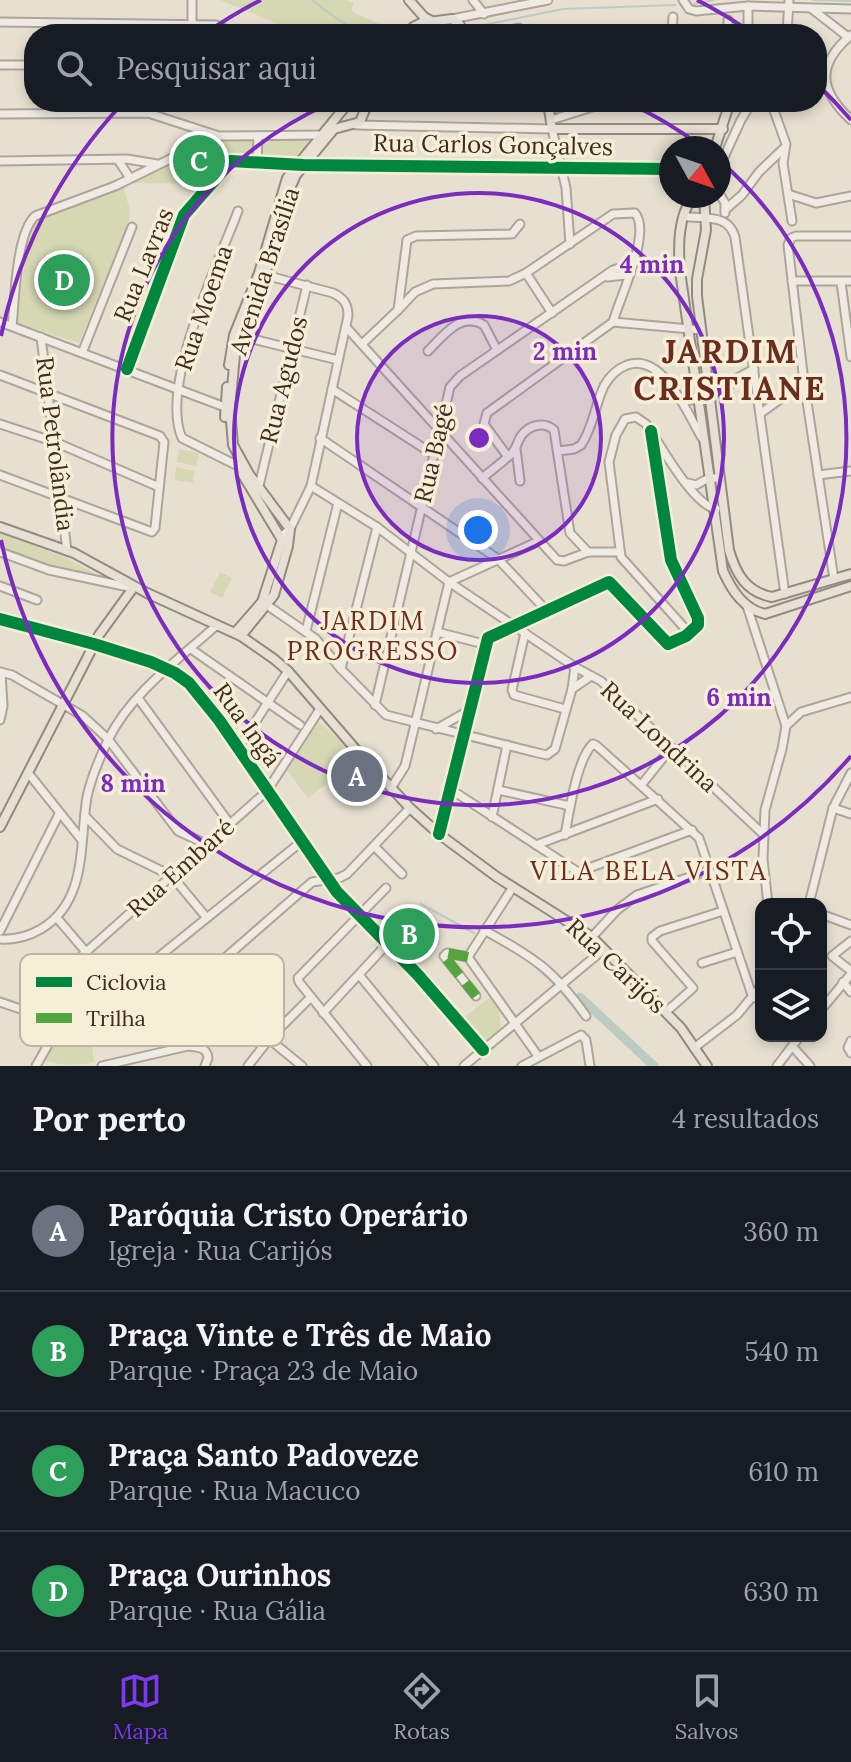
<!DOCTYPE html>
<html lang="pt">
<meta charset="utf-8">
<style>
:root{--surface:#171b24;--page:#242831;--text:#f1f3f6;--muted:#9ea1a6;--line:#363941;--accent:#7c3aed}
body{margin:0;font-family:Lora,serif;background:var(--page);color:var(--text)}
.controls{position:absolute;right:24px;bottom:24px;display:grid;overflow:hidden;border-radius:16px;box-shadow:0 4px 12px #0003}
.controls button{width:72px;height:72px;display:grid;place-items:center;padding:0;border:0;border-bottom:2px solid var(--line);background:var(--surface);color:var(--text);font:40px sans-serif}
.compass{position:absolute;left:659px;top:136px;width:72px;height:72px;border-radius:50%;background:var(--surface);box-shadow:0 4px 12px #0003;rotate:130deg}
.you{position:absolute;left:478px;top:530px;width:28px;height:28px;margin:-20px;border:6px solid #fff;border-radius:50%;background:#1a73e8;box-shadow:0 0 0 12px #1a73e833}
.badge{display:grid;place-items:center;width:52px;height:52px;border-radius:50%;background:var(--accent);color:#fff;font-size:26px;font-weight:700}
.pin{position:absolute;translate:-50% -50%;border:4px solid #fff;box-shadow:0 2px 8px #0006}
.list{margin:0;padding:0;list-style:none}
h2{display:flex;justify-content:space-between;align-items:center;height:104px;margin:0;padding:0 32px;font-size:34px}
h2 small{font-size:26px;font-weight:400;color:var(--muted)}
.list li{display:grid;grid-template-columns:52px 1fr auto;gap:24px;align-items:center;box-sizing:border-box;height:120px;padding:0 32px;border-top:2px solid var(--line)}
.list b{display:block;font-size:30px;white-space:nowrap}
.list p{margin:0;font-size:26px;white-space:nowrap;color:var(--muted)}
.list em{font-size:26px;font-style:normal;color:var(--muted)}
.icon{flex:none;width:44px;height:44px;fill:none;stroke:currentColor;stroke-width:2;stroke-linecap:round;stroke-linejoin:round}
.map{position:relative;flex:none;width:851px;height:1066px;overflow:hidden}
.search{position:absolute;background:var(--surface);box-shadow:0 4px 12px #0003;left:24px;right:24px;top:24px;height:88px;display:flex;align-items:center;gap:20px;box-sizing:border-box;padding:0 28px;border-radius:32px;color:var(--muted);font-size:30px}
.sheet{height:584px;background:var(--surface)}
nav{display:flex;justify-content:space-around;align-items:center;box-sizing:border-box;height:112px;border-top:2px solid var(--line);background:var(--surface);font-size:22px;color:var(--muted)}
nav a{display:grid;justify-items:center;gap:4px}
nav .on{color:var(--accent)}
.map>svg:first-child{display:block}
</style>
<div class="map">
<svg width="851" height="1066" viewBox="0 0 851 1066">
<rect width="100%" height="100%" fill="#e7e0d1"/>
<g fill="#d6d7b3">
<path d="M 220,0 L 347,0 L 354,4 L 351,10 C 365,20 385,23 396,34 L 303,34 Z"/>
<polygon points="448,23 454,24 457,34 412,34 420,27"/>
<polygon points="264,138 314,138 297,159 262,157 260,144"/>
<polygon points="247,139 254,143 253,156 228,160 207,184 128,183 215,140"/>
<polygon points="126,184 124,190 130,210 128,225 79,343 17,323 28,237 33,223 42,216 104,195"/>
<polygon points="179,449 199,453 196,466 177,462"/>
<polygon points="176,467 195,471 193,483 175,480"/>
<path d="M 0,532 L 66,558 L 98,575 C 64,569 32,563 0,548 Z"/>
<polygon points="220,572 232,578 222,598 210,592"/>
<polygon points="318,721 345,745 334,755 329,765 338,775 308,798 285,768"/>
<polygon points="416,915 427,924 400,952 391,944"/>
<polygon points="491,997 499,1008 501,1029 482,1044 460,1020"/>
<path d="M 65,1019 L 91,1034 L 94,1062 C 76,1066 57,1066 41,1059 Z"/>
</g>
<g fill="none" stroke-linecap="round" stroke-linejoin="round">
<g stroke="#bcccc2" stroke-width="2">
<path d="M 312,0 C 331,15 350,31 375,33"/>
<polyline points="813,0 851,1"/>
<polyline points="694,4 713,0"/>
<polyline points="469,28 563,9 675,5"/>
<polyline points="421,904 474,933"/>
</g>
<polyline stroke="#bcccc2" stroke-width="9" points="580,997 654,1066"/>
<g stroke="#ada599" stroke-width="11">
<g id="minor">
<polyline points="192,0 192,34"/>
<polyline points="473,0 484,14"/>
<polyline points="683,0 689,9 696,11 748,6 851,9"/>
<polyline points="812,9 848,37"/>
<polyline points="452,19 548,0"/>
<polyline points="728,20 728,34"/>
<polyline points="0,22 216,25 238,34"/>
<polyline points="490,34 519,28"/>
<polyline points="672,34 673,17"/>
<polyline points="748,34 748,6"/>
<polyline points="787,34 789,0"/>
<path d="M 851,35 C 816,65 819,90 851,120"/>
<polyline points="0,65 34,65"/>
<polyline points="771,102 786,144 783,163 792,221"/>
<polyline points="0,114 148,113 219,136 321,135"/>
<polyline points="551,120 608,102"/>
<polyline points="356,125 552,129 566,188 570,244"/>
<polyline points="118,160 130,178"/>
<polyline points="0,161 127,159 157,164"/>
<polyline points="257,162 258,136"/>
<polyline points="719,168 741,120 752,102"/>
<polyline points="719,193 725,203 725,213"/>
<polyline points="788,194 816,203 851,196"/>
<polyline points="726,209 742,195 759,172 783,149"/>
<path d="M 238,211 C 218,264 159,386 182,438 L 238,466"/>
<path d="M 683,216 C 705,220 728,213 735,237 L 785,594"/>
<polyline points="526,273 552,313"/>
<path d="M 261,274 L 333,293 C 343,298 348,303 348,316 L 311,486 L 290,529 L 282,536"/>
<polyline points="607,277 626,275"/>
<polyline points="792,281 851,281"/>
<polyline points="841,282 851,357"/>
<path d="M 398,310 L 415,292 L 433,284 L 509,281 L 526,273 L 613,214 L 635,213 C 652,233 619,299 613,322"/>
<polyline points="0,322 230,409"/>
<path d="M 12,326 C 15,299 16,234 35,216 L 115,186 L 217,136"/>
<polyline points="346,327 557,560 564,561 588,552 620,552"/>
<polyline points="236,335 338,360"/>
<polyline points="41,337 67,551"/>
<polyline points="362,344 398,310 407,240 416,236 512,234 520,224"/>
<path d="M 428,351 C 444,335 461,311 484,325 L 497,350"/>
<polyline points="82,353 132,227"/>
<polyline points="127,369 184,215 231,161 303,165 671,169"/>
<polyline points="0,375 160,436 164,442 155,528 152,532 0,475"/>
<polyline points="332,389 433,454"/>
<polyline points="709,390 723,392 737,378 754,369"/>
<polyline points="678,398 685,401 697,399"/>
<polyline points="761,413 804,382"/>
<polyline points="0,424 55,442 159,487"/>
<polyline points="320,438 498,559 545,609"/>
<polyline points="516,449 520,481"/>
<path d="M 558,451 L 574,449 L 581,445 C 593,428 595,405 604,386 C 609,377 617,369 627,365 C 663,352 687,413 702,438"/>
<polyline points="508,457 484,424 487,413 613,322 701,330"/>
<polyline points="818,475 851,471"/>
<path d="M 482,478 C 492,470 503,462 512,453 C 517,448 517,442 521,436 C 529,425 544,421 554,430 L 570,533 L 588,552"/>
<polyline points="688,483 696,485 709,478 720,478"/>
<polyline points="311,486 377,527 449,582 575,667 601,681 763,834"/>
<polyline points="258,490 307,285"/>
<polyline points="0,552 49,570 133,588"/>
<polyline points="834,579 804,382 788,245 791,238 796,236 851,236"/>
<polyline points="0,586 37,600"/>
<polyline points="264,603 316,639 341,669 386,715 538,753 547,755 555,749 572,689 575,667"/>
<polyline points="747,606 786,726"/>
<polyline points="0,619 94,644 151,662 175,673 189,683 219,720 337,892 418,975 483,1050"/>
<polyline points="306,631 338,503"/>
<polyline points="437,632 484,644"/>
<polyline points="525,633 512,690 514,695 565,709"/>
<path d="M 689,633 L 621,557 L 609,462 L 616,435 L 625,419 L 636,417 L 646,424 C 661,445 692,504 716,509"/>
<polyline points="191,649 300,725"/>
<polyline points="341,669 377,527"/>
<polyline points="0,672 12,675 83,716 108,739 178,831 206,844"/>
<polyline points="572,689 591,676"/>
<polyline points="138,698 230,824"/>
<polyline points="375,705 450,387 460,376 613,270 629,265"/>
<polyline points="0,720 3,706 1,672"/>
<polyline points="436,729 468,711"/>
<polyline points="238,749 288,671"/>
<polyline points="29,774 81,839"/>
<polyline points="642,784 671,748"/>
<polyline points="391,788 405,766 449,582 539,541"/>
<polyline points="450,789 578,872 692,830"/>
<polyline points="498,790 570,806"/>
<polyline points="833,808 851,814"/>
<polyline points="85,816 117,849 172,876 206,917"/>
<polyline points="492,817 507,745"/>
<polyline points="439,834 488,638 609,582 668,644 686,636 698,625 698,618 671,560 651,431"/>
<path d="M 565,835 C 569,813 577,758 593,744 L 597,746 L 699,838 L 753,998"/>
<polyline points="536,845 658,799"/>
<polyline points="374,846 402,874"/>
<polyline points="513,887 468,957 538,1056"/>
<polyline points="768,904 763,859 765,810 782,749 786,726 801,712 851,697"/>
<polyline points="809,904 833,808 851,773"/>
<polyline points="821,914 851,925"/>
<polyline points="57,918 86,952"/>
<path d="M 484,930 C 534,958 552,968 586,1016"/>
<polyline points="0,931 59,814"/>
<polyline points="592,937 617,910 637,895 710,870"/>
<path d="M 0,939 C 14,940 29,936 41,929 C 88,901 79,844 87,797 C 91,778 100,757 108,740 C 131,693 179,659 217,625"/>
<polyline points="851,941 832,956 851,971"/>
<polyline points="400,956 427,928"/>
<polyline points="468,957 447,953 444,956 476,996"/>
<polyline points="702,963 737,952"/>
<polyline points="182,973 188,1046"/>
<polyline points="135,976 301,842"/>
<polyline points="360,976 434,1066"/>
<polyline points="843,982 851,992"/>
<polyline points="0,1002 61,1023"/>
<polyline points="22,1009 267,791 320,709"/>
<polyline points="821,1010 851,974"/>
<polyline points="666,1012 693,988 652,941 652,937 660,931 723,911"/>
<polyline points="323,1013 414,915"/>
<polyline points="269,1039 302,1066"/>
<polyline points="851,1041 848,1048 851,1053"/>
<polyline points="792,1046 810,1066"/>
<polyline points="694,1048 737,1015 761,986"/>
<path d="M 36,1066 C 78,994 72,980 161,974 C 180,973 200,973 217,965 L 312,882 L 339,878 L 347,874 L 410,808"/>
<path d="M 102,1066 L 188,1046 C 197,1047 207,1047 208,1058 L 205,1066"/>
<polyline points="248,1066 269,1039 311,997"/>
<polyline points="367,1066 299,982 298,978 386,888"/>
<polyline points="464,1066 604,949"/>
<polyline points="522,1066 581,1035 586,1040 590,1066"/>
<polyline points="777,1066 800,1036"/>
</g>
</g>
<g stroke="#928b80" stroke-width="12">
<g id="major">
<polyline points="409,0 424,17 432,21"/>
<polyline points="413,27 421,23 452,19 460,25 460,34"/>
<polyline points="548,102 552,129 723,129"/>
<polyline points="715,148 730,102"/>
<path d="M 693,196 C 678,217 678,245 680,271 L 723,571 C 732,591 744,609 765,614 L 851,586"/>
<path d="M 704,196 L 706,230 L 697,279 L 697,296 L 729,550 C 736,574 746,592 772,597 L 851,574"/>
<polyline points="229,365 234,335 259,273 287,178 349,102"/>
<polyline points="225,417 227,387"/>
<polyline points="0,527 74,553 147,593 241,636 274,659 288,671 358,752 410,808 439,834 497,877 592,937 681,1028 707,1066"/>
<polyline points="235,633 262,602 282,540 241,472"/>
<polyline points="241,636 274,595 288,546 290,529 249,474 233,445 230,409 235,355 265,275 288,193 296,175 334,129 360,122 368,102"/>
<polyline points="0,827 99,635 133,588"/>
</g>
</g>
<use href="#minor" stroke="#efebe3" stroke-width="7"/>
<use href="#major" stroke="#e6e1d4" stroke-width="8"/>
<polyline stroke="#54a441" stroke-width="10" stroke-dasharray="20 10" stroke-linecap="butt" points="468,957 447,953 444,956 476,996"/>
<g stroke="#f7eed8" stroke-width="17">
<g id="cycleway">
<polyline points="127,369 184,215 231,161 303,165 671,169"/>
<polyline points="0,619 94,644 151,662 175,673 189,683 219,720 337,892 418,975 483,1050"/>
<polyline points="439,834 488,638 609,582 668,644 686,636 698,625 698,618 671,560 651,431"/>
</g>
</g>
<use href="#cycleway" stroke="#00873e" stroke-width="12"/>
</g>
<circle cx="479" cy="438" r="122" fill="#7b2cbf" fill-opacity=".12"/>
<g fill="none" stroke="#7b2cbf" stroke-width="4">
<circle cx="479" cy="438" r="122"/>
<circle cx="479" cy="438" r="245"/>
<path d="M628 103A367 367 0 0 1 702 147M720 161A367 367 0 1 1 330 103"/>
<path d="M851 756A489 489 0 0 1 1 540M1 336A489 489 0 0 1 121 105M206 33A489 489 0 0 1 261 0M697 0A489 489 0 0 1 752 33M819 86A489 489 0 0 1 851 120"/>
</g>
<g text-anchor="middle" stroke-width="7" stroke-linejoin="round" paint-order="stroke">
<g font-size="24" fill="#3d2e20" stroke="#f7eed8">
<text transform="translate(493 145) rotate(1)" y="8">Rua Carlos Gonçalves</text>
<text transform="translate(144 265) rotate(-68)" y="8">Rua Lavras</text>
<text transform="translate(265 271) rotate(-72)" y="8">Avenida Brasília</text>
<text transform="translate(204 308) rotate(-71)" y="8">Rua Moema</text>
<text transform="translate(284 380) rotate(-76)" y="8">Rua Agudos</text>
<text transform="translate(55 444) rotate(83)" y="8">Rua Petrolândia</text>
<text transform="translate(434 453) rotate(-77)" y="8">Rua Bagé</text>
<text transform="translate(247 725) rotate(54)" y="8">Rua Ingá</text>
<text transform="translate(659 737) rotate(43)" y="8">Rua Londrina</text>
<text transform="translate(181 868) rotate(-42)" y="8">Rua Embaré</text>
<text transform="translate(616 966) rotate(43)" y="8">Rua Carijós</text>
</g>
<g font-size="26" letter-spacing="2" fill="#6b2e1e" stroke="#f7eed8">
<text x="373" y="630">JARDIM<tspan x="373" dy="30">PROGRESSO</tspan></text>
<text x="649" y="880">VILA BELA VISTA</text>
</g>
<g font-size="32" font-weight="bold" letter-spacing="2" fill="#6b2e1e" stroke="#f7eed8">
<text x="730" y="363">JARDIM<tspan x="730" dy="37">CRISTIANE</tspan></text>
</g>
</g>
<rect x="20" y="954" width="264" height="92" rx="12" fill="#f7eed8" stroke="#bfb4a1" stroke-width="2"/>
<rect x="36" y="977" width="36" height="10" fill="#00873e"/>
<rect x="36" y="1013" width="36" height="10" fill="#54a441"/>
<g font-size="22" fill="#3d2e20">
<text x="86" y="990">Ciclovia</text>
<text x="86" y="1026">Trilha</text>
</g>
<circle cx="479" cy="438" r="12" fill="#7b2cbf" stroke="#f7eed8" stroke-width="4"/>
<g font-size="24" text-anchor="middle" font-weight="bold" fill="#7b2cbf" stroke="#f7eed8" stroke-width="7" stroke-linejoin="round" paint-order="stroke">
<text x="652" y="273">4 min</text>
<text x="565" y="360">2 min</text>
<text x="739" y="706">6 min</text>
<text x="133" y="792">8 min</text>
</g>
</svg>
<div class="controls">
<button><svg class="icon" aria-label="locate" viewBox="0 0 24 24"><circle cx="12" cy="12" r="6"/><path d="M12 2v4M12 18v4M2 12h4M18 12h4"/></svg></button>
<button><svg class="icon" aria-label="layers" viewBox="0 0 24 24"><path d="M12 4l9 5-9 5-9-5zM3 14l9 5 9-5"/></svg></button>
</div>
<svg class="compass" viewBox="-18 -18 36 36"><path d="M0-13l5 13h-10z" fill="#e53935"/><path d="M0 13l5-13h-10z" fill="#9ea1a6"/></svg>
<div class="you"></div>
<div class="pin badge" style="left:357px;top:776px;background:#6b7280">A</div>
<div class="pin badge" style="left:409px;top:934px;background:#2e9e5b">B</div>
<div class="pin badge" style="left:199px;top:161px;background:#2e9e5b">C</div>
<div class="pin badge" style="left:64px;top:280px;background:#2e9e5b">D</div>
<div class="search"><svg class="icon" aria-label="search" viewBox="0 0 24 24"><circle cx="10" cy="10" r="6"/><path d="M15 15l6 6"/></svg>Pesquisar aqui</div>
</div>
<section class="sheet">
<h2>Por perto<small>4 resultados</small></h2>
<ul class="list">
<li><span class="badge" style="background:#6b7280">A</span><div><b>Paróquia Cristo Operário</b><p>Igreja · Rua Carijós</p></div><em>360 m</em></li>
<li><span class="badge" style="background:#2e9e5b">B</span><div><b>Praça Vinte e Três de Maio</b><p>Parque · Praça 23 de Maio</p></div><em>540 m</em></li>
<li><span class="badge" style="background:#2e9e5b">C</span><div><b>Praça Santo Padoveze</b><p>Parque · Rua Macuco</p></div><em>610 m</em></li>
<li><span class="badge" style="background:#2e9e5b">D</span><div><b>Praça Ourinhos</b><p>Parque · Rua Gália</p></div><em>630 m</em></li>
</ul>
</section>
<nav>
<a class="on"><svg class="icon" aria-label="map" viewBox="0 0 24 24"><path d="M3 6l6-2 6 2 6-2v14l-6 2-6-2-6 2zM9 4v14M15 6v14"/></svg>Mapa</a>
<a><svg class="icon" aria-label="directions" viewBox="0 0 24 24"><path d="M12 3l9 9-9 9-9-9zM9 14v-3h6M13 9l2 2-2 2"/></svg>Rotas</a>
<a><svg class="icon" aria-label="saved" viewBox="0 0 24 24"><path d="M7 4h10v16l-5-4-5 4z"/></svg>Salvos</a>
</nav>
